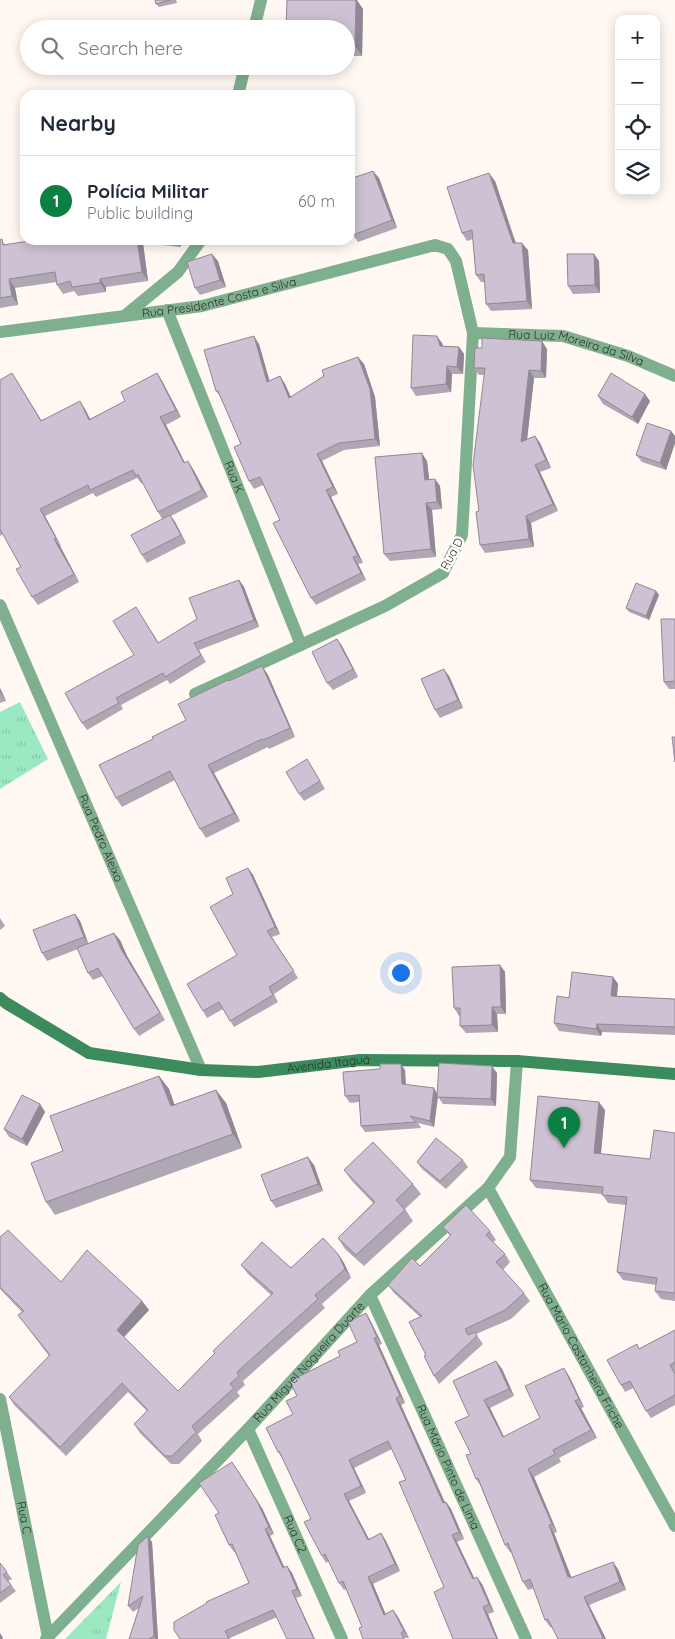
<!DOCTYPE html>
<meta charset="utf-8">
<style>
:root{--surface:#fff;--page:#f2f2f3;--text:#1f2937;--muted:#747a83;--line:#e0e1e3;--accent:#0b8043}
body{margin:0;font-family:Quicksand,sans-serif;background:var(--page);color:var(--text)}
.controls{position:absolute;right:15px;top:15px;display:grid;overflow:hidden;border-radius:10px;box-shadow:0 2px 12px #0003}
.controls button{width:45px;height:45px;display:grid;place-items:center;padding:0;border:0;border-bottom:1px solid var(--line);background:var(--surface);color:var(--text);font:25px sans-serif}
.you{position:absolute;left:400px;top:972px;width:18px;height:18px;margin:-12px;border:4px solid #fff;border-radius:50%;background:#1a73e8;box-shadow:0 0 0 8px #1a73e833}
.badge{display:grid;place-items:center;width:32px;height:32px;border-radius:50%;background:var(--accent);color:#fff;font-size:16px;font-weight:700}
.pin{position:absolute;translate:-50% -41px;filter:drop-shadow(0 1px 2px #0008)}
.pin::after{content:'';position:absolute;top:26px;width:18px;height:15px;background:inherit;clip-path:polygon(0 0,100% 0,50% 100%)}
.list{margin:0;padding:0;list-style:none}
h2{display:flex;justify-content:space-between;align-items:center;height:65px;margin:0;padding:0 20px;font-size:21px}
h2 small{font-size:16px;font-weight:400;color:var(--muted)}
.list li{display:grid;grid-template-columns:32px 1fr auto;gap:15px;align-items:center;box-sizing:border-box;height:90px;padding:0 20px;border-top:1px solid var(--line)}
.list b{display:block;font-size:19px;white-space:nowrap}
.list p{margin:0;font-size:16px;white-space:nowrap;color:var(--muted)}
.list em{font-size:16px;font-style:normal;color:var(--muted)}
.icon{flex:none;width:28px;height:28px;fill:none;stroke:currentColor;stroke-width:2;stroke-linecap:round;stroke-linejoin:round}
.map{position:relative;flex:none;width:675px;height:1639px;overflow:hidden}
.search{position:absolute;background:var(--surface);box-shadow:0 2px 12px #0003;left:20px;top:20px;width:335px;height:55px;display:flex;align-items:center;gap:12px;box-sizing:border-box;padding:0 18px;border-radius:28px;color:var(--muted);font-size:19px}
.panel{position:absolute;background:var(--surface);box-shadow:0 2px 12px #0003;left:20px;top:90px;width:335px;height:155px;border-radius:15px}
.map>svg:first-child{display:block}
</style>
<div class="map">
<svg width="675" height="1639" viewBox="0 0 675 1639">
<defs>
<pattern id="grass-tufts" width="24" height="20" patternUnits="userSpaceOnUse" patternTransform="scale(1.25)"><rect width="24" height="20" fill="#9be9c2"/><path d="M3 7l-1-3M5 7V3M7 7l1-3M15 17l-1-3M17 17v-4M19 17l1-3" fill="none" stroke="#86c8a7"/></pattern>
</defs>
<rect width="100%" height="100%" fill="#fff8f3"/>
<g fill="url(#grass-tufts)">
<polygon points="20,702 48,759 0,789 0,712"/>
<polygon points="121,1582 106,1639 65,1639"/>
</g>
<g fill="none" stroke-linecap="round" stroke-linejoin="round">
<g stroke="#7eb08f" stroke-width="12">
<polyline points="254,29 261,0"/>
<polyline points="238,95 245,66"/>
<path id="s1" d="M 167,310 L 301,645"/>
<polyline points="127,314 178,272 201,240"/>
<path id="s2" d="M 0,332 L 202,306 L 435,245 L 448,249 L 456,261 L 473,333 L 462,535 L 443,573 L 385,606 L 195,694"/>
<path id="s3" d="M 473,333 L 563,336 L 628,356 L 675,376"/>
<path id="s4" d="M 0,605 L 201,1070"/>
<path id="s5" d="M 488,1188 L 675,1526"/>
<path id="s6" d="M 370,1295 L 526,1639"/>
<path id="s7" d="M 0,1399 L 48,1637"/>
<path id="s8" d="M 248,1429 L 342,1639"/>
<path id="s9" d="M 46,1639 L 248,1429 L 370,1295 L 488,1188 L 510,1157 L 517,1061"/>
</g>
<path stroke="#3b8b5c" stroke-width="12" id="s10" d="M 0,998 L 6,1003 L 89,1053 L 201,1070 L 258,1072 L 360,1060 L 517,1061 L 675,1074"/>
</g>
<g fill="#b0a7b5">
<polygon points="155,0 176,0 177,3 159,7 156,4"/>
<polygon points="363,9 362,56 346,56 346,29"/>
<polygon points="379,178 397,228 358,242 353,235"/>
<polygon points="495,181 516,243 528,250 532,309 491,311 486,304 485,282 481,282 476,275 473,239 467,241 462,233"/>
<polygon points="0,240 6,245 36,240 184,240 180,247 143,243 148,281 106,287 106,292 78,296 74,291 63,294 57,285 57,282 15,288 18,305 0,308"/>
<polygon points="594,254 599,261 600,293 573,294 568,286"/>
<polygon points="218,261 226,287 200,295 195,288"/>
<polygon points="442,343 443,346 459,347 464,354 463,374 452,374 451,392 416,396 411,388"/>
<polygon points="259,344 269,381 280,376 285,384 291,397 358,357 364,364 375,397 380,446 344,450 322,461 338,494 331,497 363,563 358,564 366,580 316,605 311,598 280,520 263,485 254,489 249,481 241,444 221,398 216,391"/>
<polygon points="547,349 546,378 534,378 527,439 535,436 540,443 551,468 540,472 558,511 531,523 534,547 485,553 480,545 479,511 485,375 479,375 474,368"/>
<polygon points="157,373 162,381 181,417 166,425 185,463 193,469 208,497 171,516 175,522 186,543 147,563 142,555 162,519 158,512 143,483 141,483 137,478 96,497 93,493 45,516 61,546 60,546 79,582 38,605 32,597 21,567 3,534 0,536 0,380 17,381 41,420 85,409 90,419 125,401"/>
<polygon points="598,396 650,401 638,424 603,404"/>
<polygon points="671,431 675,436 675,443 666,470 642,462 636,455"/>
<polygon points="427,461 429,479 440,486 442,509 432,510 436,557 390,561 384,554"/>
<polygon points="239,580 244,587 259,627 199,650 206,662 170,684 167,680 121,705 123,709 87,730 82,723 134,655 136,607 159,643 197,619"/>
<polygon points="656,591 659,595 649,620 629,612 626,608"/>
<polygon points="675,619 675,689 669,689 664,682"/>
<polygon points="337,639 342,646 358,677 333,690 327,683"/>
<polygon points="262,666 268,675 295,737 269,749 268,747 214,773 240,821 206,838 200,829 175,780 122,807 116,798 153,739 186,720 229,681"/>
<polygon points="449,676 463,708 440,718 435,710"/>
<polygon points="0,688 6,701 0,703"/>
<polygon points="312,767 325,789 304,801 299,794"/>
<polygon points="248,868 253,875 280,934 272,937 298,978 274,994 278,1002 234,1027 223,1009 207,1018 203,1011 237,955 233,894"/>
<polygon points="75,914 80,921 88,944 120,940 127,956 165,1020 139,1036 134,1029 103,976 93,980 88,973 78,949 47,961 42,953"/>
<polygon points="0,918 5,926 0,930"/>
<polygon points="500,965 505,972 506,1014 497,1014 498,1032 466,1033 460,1026 460,1016 459,1016 454,1008"/>
<polygon points="613,977 618,984 617,996 675,999 675,1035 602,1032 601,1036 559,1031 554,1023 569,998"/>
<polygon points="405,1070 406,1085 438,1094 497,1073 496,1106 443,1104 438,1097 434,1127 418,1123 421,1128 365,1132 361,1126 359,1102 350,1103 345,1096"/>
<polygon points="159,1076 169,1089 174,1105 216,1090 226,1103 242,1148 55,1215 46,1202"/>
<polygon points="40,1104 45,1112 27,1146 9,1137 4,1129"/>
<polygon points="605,1110 601,1154 650,1159 675,1133 675,1301 661,1299 655,1291 656,1285 623,1280 617,1272 626,1205 608,1203 602,1194 536,1188 530,1180"/>
<polygon points="463,1160 468,1167 446,1189 422,1169 417,1162"/>
<polygon points="314,1165 323,1191 276,1208 271,1201"/>
<polygon points="344,1170 413,1184 421,1194 405,1209 413,1221 364,1266 345,1249 338,1238 373,1203 352,1181"/>
<polygon points="443,1227 490,1231 496,1240 493,1242 505,1254 510,1262 503,1270 524,1293 530,1301 511,1319 476,1334 483,1344 439,1384 434,1376 426,1355 420,1317 394,1293 388,1285 420,1266 450,1236"/>
<polygon points="0,1237 61,1282 142,1301 149,1310 124,1337 178,1391 271,1295 248,1274 241,1265 291,1268 338,1254 344,1263 351,1278 322,1304 325,1308 243,1381 245,1385 237,1392 240,1396 198,1434 202,1441 179,1464 171,1464 140,1433 134,1424 147,1411 128,1392 66,1456 15,1406 9,1397 49,1356 18,1315 22,1312 0,1289"/>
<polygon points="366,1313 370,1320 382,1344 379,1345 405,1403 401,1405 445,1502 446,1502 451,1509 464,1539 457,1542 474,1578 482,1584 494,1612 488,1614 498,1639 453,1639 444,1587 406,1480 392,1449 354,1468 366,1493 349,1501 369,1539 381,1533 386,1541 400,1571 373,1584 385,1614 393,1610 398,1617 409,1638 363,1639 362,1627 346,1589 344,1590 339,1583 329,1561 326,1563 322,1556 311,1519 283,1459 278,1452 293,1414 297,1396 340,1356 357,1342"/>
<polygon points="675,1330 675,1405 651,1418 646,1411 633,1388 625,1392 621,1385 640,1348"/>
<polygon points="496,1361 502,1369 514,1396 490,1408 504,1437 540,1418 569,1376 584,1407 581,1408 597,1438 559,1458 561,1462 534,1477 557,1532 554,1533 571,1577 618,1569 626,1590 589,1605 606,1639 558,1639 552,1627 551,1628 545,1620 534,1588 528,1590 523,1582 511,1552 510,1552 505,1545 480,1485 476,1479 469,1416"/>
<polygon points="262,1508 274,1534 270,1536 284,1567 287,1566 292,1573 302,1596 296,1598 277,1617 230,1638 230,1639 180,1639 249,1583 235,1552 234,1552 229,1545"/>
<polygon points="152,1542 158,1639 129,1639 139,1608 133,1612 128,1606"/>
<polygon points="0,1563 12,1579 8,1581 16,1591 0,1603"/>
</g>
<g fill="#908894">
<polygon points="356,0 357,0 363,9 362,56 355,46"/>
<polygon points="373,171 379,178 397,228 392,220"/>
<polygon points="489,173 495,181 518,251 513,243"/>
<polygon points="137,240 141,240 143,243 148,281 142,272"/>
<polygon points="175,240 184,240 180,247"/>
<polygon points="522,243 528,250 532,309 527,301"/>
<polygon points="212,254 218,261 226,287 220,280"/>
<polygon points="594,254 599,261 600,293 595,285"/>
<polygon points="9,279 15,288 18,305 12,296"/>
<polygon points="100,279 106,287 106,292 100,283"/>
<polygon points="254,336 259,344 272,389 267,382"/>
<polygon points="437,336 442,343 445,354 440,346"/>
<polygon points="542,341 547,349 546,378 541,371"/>
<polygon points="459,347 464,354 463,374 457,367"/>
<polygon points="358,357 364,364 375,397 380,446 375,439"/>
<polygon points="447,366 452,374 451,392 446,384"/>
<polygon points="529,370 534,378 526,449 521,442"/>
<polygon points="12,373 17,381 46,428 41,421"/>
<polygon points="157,373 162,381 181,417 176,410"/>
<polygon points="280,376 285,384 294,405 289,398"/>
<polygon points="645,394 650,401 638,424 632,417"/>
<polygon points="80,401 85,409 94,427 89,420"/>
<polygon points="160,417 166,425 189,471 184,463"/>
<polygon points="671,431 675,436 675,443 666,470 660,463"/>
<polygon points="535,436 540,443 551,468 546,460"/>
<polygon points="422,453 427,461 430,487 425,480"/>
<polygon points="317,454 322,461 338,494 333,487"/>
<polygon points="188,461 193,469 208,497 202,490"/>
<polygon points="535,465 540,472 558,511 553,504"/>
<polygon points="435,479 440,486 442,509 437,502"/>
<polygon points="326,490 331,497 363,563 358,556"/>
<polygon points="426,503 432,510 436,557 431,549"/>
<polygon points="40,509 45,516 61,546 56,538"/>
<polygon points="170,515 175,522 186,543 181,535"/>
<polygon points="526,516 531,523 534,547 529,539"/>
<polygon points="54,539 60,546 79,582 74,574"/>
<polygon points="353,557 358,564 366,580 361,573"/>
<polygon points="239,580 244,587 259,627 254,620"/>
<polygon points="656,591 659,595 649,620 646,616"/>
<polygon points="337,639 342,646 358,677 353,669"/>
<polygon points="262,666 268,675 295,737 290,728"/>
<polygon points="444,669 449,676 463,708 458,700"/>
<polygon points="0,688 6,701 0,692"/>
<polygon points="208,765 214,773 240,821 234,813"/>
<polygon points="248,868 253,875 280,934 275,927"/>
<polygon points="75,914 80,921 89,945 84,937"/>
<polygon points="114,933 120,940 127,956 165,1020 121,949"/>
<polygon points="500,965 505,972 506,1014 501,1007"/>
<polygon points="613,977 618,984 616,1004 611,996"/>
<polygon points="492,1007 497,1014 498,1032 492,1025"/>
<polygon points="597,1024 602,1032 601,1036 596,1029"/>
<polygon points="401,1064 405,1070 406,1091 402,1084"/>
<polygon points="492,1066 497,1073 496,1106 491,1099"/>
<polygon points="159,1076 169,1089 180,1120 171,1106"/>
<polygon points="434,1088 438,1095 434,1127 430,1121"/>
<polygon points="216,1090 226,1103 242,1148 233,1134"/>
<polygon points="599,1102 605,1110 600,1162 594,1153"/>
<polygon points="40,1104 45,1112 27,1146 22,1139"/>
<polygon points="308,1157 314,1165 323,1191 318,1184"/>
<polygon points="338,1254 344,1263 351,1278 345,1269"/>
<polygon points="142,1301 149,1310 123,1338 117,1330"/>
<polygon points="366,1313 370,1320 382,1344 377,1337"/>
<polygon points="374,1338 379,1345 405,1403 400,1396"/>
<polygon points="496,1361 502,1369 514,1396 509,1389"/>
<polygon points="564,1368 569,1376 584,1407 579,1399"/>
<polygon points="396,1398 401,1405 448,1510 443,1503"/>
<polygon points="484,1400 490,1408 508,1445 503,1437"/>
<polygon points="575,1401 581,1408 597,1438 591,1430"/>
<polygon points="349,1460 354,1468 366,1493 361,1486"/>
<polygon points="237,1469 262,1508 274,1534 269,1527"/>
<polygon points="528,1469 534,1477 557,1532 552,1524"/>
<polygon points="344,1494 349,1501 373,1547 368,1540"/>
<polygon points="446,1502 451,1509 464,1539 459,1532"/>
<polygon points="549,1525 554,1533 572,1579 568,1577"/>
<polygon points="265,1529 270,1536 288,1575 283,1568"/>
<polygon points="381,1533 386,1541 400,1571 395,1564"/>
<polygon points="452,1535 457,1542 478,1586 473,1579"/>
<polygon points="148,1536 152,1542 158,1639 156,1639 154,1636"/>
<polygon points="613,1562 618,1569 626,1590 620,1582"/>
<polygon points="287,1566 292,1573 302,1596 297,1589"/>
<polygon points="368,1577 373,1584 389,1622 384,1615"/>
<polygon points="477,1577 482,1584 494,1612 489,1604"/>
<polygon points="292,1591 296,1598 315,1639 314,1639"/>
<polygon points="584,1597 589,1605 606,1639 604,1639"/>
<polygon points="483,1607 488,1614 498,1639 497,1639 492,1628"/>
<polygon points="393,1610 398,1617 409,1638 404,1631"/>
<polygon points="0,1633 3,1638 2,1639 0,1639"/>
</g>
<g fill="#cdc2d3" stroke="#908894">
<polygon points="155,0 170,0 156,4"/>
<polygon points="287,0 356,0 355,46 346,45 346,29 286,29"/>
<polygon points="373,171 392,220 353,235 350,226 350,179"/>
<polygon points="489,173 513,243 522,243 527,301 486,304 484,274 476,275 472,230 462,233 447,187"/>
<polygon points="2,239 3,245 36,240 137,240 142,272 100,279 100,283 72,287 70,281 57,285 55,272 9,279 12,296 0,298 0,240"/>
<polygon points="212,254 220,280 195,288 187,262"/>
<polygon points="567,254 594,254 595,285 568,286"/>
<polygon points="413,335 437,336 440,346 459,347 457,367 447,366 446,384 411,388"/>
<polygon points="254,336 267,382 280,376 289,398 324,376 322,370 358,357 370,389 375,439 339,443 317,454 333,487 326,490 358,556 353,557 361,573 311,598 273,523 280,520 260,477 249,481 234,447 241,444 218,391 216,391 204,350"/>
<polygon points="482,338 542,341 541,371 529,370 521,442 535,436 546,460 535,465 553,504 526,516 529,539 480,545 476,512 479,511 473,465 485,368 474,368 475,348 482,348"/>
<polygon points="12,373 41,421 80,401 89,420 125,401 121,392 157,373 176,410 160,417 184,463 188,461 202,490 158,512 138,474 136,476 133,470 90,490 88,485 40,509 56,538 54,539 74,574 32,597 16,569 21,567 0,529 0,380"/>
<polygon points="611,373 645,394 632,417 598,396"/>
<polygon points="647,423 671,431 660,463 636,455"/>
<polygon points="422,453 425,480 435,479 437,502 426,503 431,549 384,554 375,457"/>
<polygon points="170,515 181,535 142,555 131,535"/>
<polygon points="239,580 254,620 194,643 201,655 165,677 163,673 116,698 119,703 82,723 65,693 134,655 113,621 136,607 158,643 197,619 189,598"/>
<polygon points="636,583 656,591 646,616 626,608"/>
<polygon points="661,619 675,619 675,681 664,682"/>
<polygon points="337,639 353,669 327,683 312,652"/>
<polygon points="262,666 290,728 263,740 262,739 208,765 234,813 200,829 170,771 116,798 99,765 153,739 152,737 186,720 178,704 228,680 229,681"/>
<polygon points="444,669 458,700 435,710 421,679"/>
<polygon points="672,737 675,737 675,762"/>
<polygon points="307,759 320,781 299,794 286,772"/>
<polygon points="248,868 275,927 267,931 294,971 269,987 273,995 230,1021 219,1002 203,1011 187,984 237,955 210,907 233,894 226,878"/>
<polygon points="75,914 84,937 42,953 33,930"/>
<polygon points="114,933 121,949 160,1013 134,1029 98,968 88,973 77,948"/>
<polygon points="500,965 501,1007 492,1007 492,1025 460,1026 460,1008 454,1008 452,967"/>
<polygon points="572,972 613,977 611,996 675,999 675,1027 597,1024 596,1029 554,1023 557,996 569,998"/>
<polygon points="439,1063 492,1066 491,1099 437,1097"/>
<polygon points="380,1064 401,1064 402,1084 434,1088 430,1121 410,1116 416,1122 361,1126 359,1095 345,1096 343,1072 380,1069"/>
<polygon points="159,1076 171,1106 216,1090 233,1134 46,1202 31,1163 63,1151 50,1116"/>
<polygon points="22,1095 40,1104 22,1139 4,1129"/>
<polygon points="538,1096 599,1102 594,1153 650,1159 654,1130 675,1133 675,1293 655,1291 657,1278 617,1272 627,1197 602,1195 603,1187 530,1180"/>
<polygon points="436,1138 463,1160 440,1181 417,1162"/>
<polygon points="373,1142 413,1184 396,1200 405,1210 356,1255 338,1238 375,1202 344,1170"/>
<polygon points="308,1157 318,1184 271,1201 261,1175"/>
<polygon points="466,1205 490,1231 486,1235 505,1254 496,1262 524,1293 505,1310 465,1329 468,1335 475,1332 477,1336 434,1376 424,1356 426,1355 409,1322 422,1316 388,1285 412,1258 420,1266 451,1235 443,1227"/>
<polygon points="8,1230 61,1282 87,1250 142,1301 117,1330 178,1391 215,1353 213,1351 273,1293 241,1265 262,1242 291,1268 323,1238 338,1254 345,1269 315,1295 318,1299 237,1372 239,1376 230,1384 234,1388 192,1426 196,1432 172,1456 165,1456 134,1424 148,1410 122,1383 60,1447 9,1397 50,1355 18,1315 24,1311 0,1287 0,1237"/>
<polygon points="366,1313 377,1337 374,1338 400,1396 396,1398 443,1503 446,1502 459,1532 452,1535 473,1579 477,1577 489,1604 483,1607 492,1628 497,1639 453,1639 434,1592 444,1587 399,1482 406,1480 388,1441 349,1460 361,1486 344,1494 368,1540 381,1533 395,1564 368,1577 384,1615 393,1610 404,1631 401,1633 404,1639 363,1639 359,1628 362,1627 343,1581 339,1583 325,1554 322,1556 304,1522 311,1519 279,1451 278,1452 266,1428 293,1414 286,1401 297,1396 290,1382 292,1380 340,1356 338,1351 357,1342 348,1322"/>
<polygon points="675,1330 675,1362 670,1365 675,1374 675,1395 646,1411 630,1381 621,1385 607,1360 637,1344 639,1349"/>
<polygon points="496,1361 509,1389 484,1400 503,1437 540,1418 525,1386 564,1368 579,1399 575,1401 591,1430 553,1450 555,1454 528,1469 552,1524 549,1525 568,1577 570,1576 570,1578 613,1562 620,1582 584,1597 603,1638 601,1639 558,1639 548,1619 545,1620 530,1579 523,1582 508,1543 505,1545 478,1478 476,1479 466,1455 471,1454 455,1422 469,1416 453,1381"/>
<polygon points="232,1462 257,1501 269,1527 265,1529 283,1568 287,1566 297,1589 292,1591 314,1639 287,1639 273,1610 225,1631 229,1639 180,1639 174,1630 174,1622 207,1603 206,1602 249,1583 232,1544 229,1545 215,1515 219,1513 199,1483"/>
<polygon points="148,1536 154,1636 149,1639 129,1639 143,1596 128,1606 138,1545"/>
<polygon points="0,1563 7,1572 3,1575 11,1585 0,1593"/>
</g>
<g text-anchor="middle" stroke-width="5" stroke-linejoin="round" paint-order="stroke">
<g font-size="12" fill="#342e29" stroke="#fff">
<text dy="4" stroke="none"><textPath href="#s2" startOffset="222">Rua Presidente Costa e Silva</textPath></text>
<text dy="4" stroke="none"><textPath href="#s3" startOffset="105">Rua Luiz Moreira da Silva</textPath></text>
<text dy="4" stroke="none"><textPath href="#s1" startOffset="180">Rua K</textPath></text>
<text transform="translate(452 554) rotate(-62)" y="4">Rua D</text>
<text dy="4" stroke="none"><textPath href="#s4" startOffset="254">Rua Pedro Aleixo</textPath></text>
<text dy="4" stroke="none"><textPath href="#s10" startOffset="346">Avenida Itaguá</textPath></text>
<text dy="4" stroke="none"><textPath href="#s5" startOffset="192">Rua Mário Castanheira Friche</textPath></text>
<text dy="4" stroke="none"><textPath href="#s9" startOffset="382">Rua Miguel Nogueira Duarte</textPath></text>
<text dy="4" stroke="none"><textPath href="#s6" startOffset="189">Rua Mário Pinto de Lima</textPath></text>
<text dy="4" stroke="none"><textPath href="#s7" startOffset="121">Rua C</textPath></text>
<text dy="4" stroke="none"><textPath href="#s8" startOffset="115">Rua C2</textPath></text>
</g>
</g>
</svg>
<div class="controls">
<button>+</button>
<button>−</button>
<button><svg class="icon" aria-label="locate" viewBox="0 0 24 24"><circle cx="12" cy="12" r="6"/><path d="M12 2v4M12 18v4M2 12h4M18 12h4"/></svg></button>
<button><svg class="icon" aria-label="layers" viewBox="0 0 24 24"><path d="M12 4l9 5-9 5-9-5zM3 14l9 5 9-5"/></svg></button>
</div>
<div class="you"></div>
<div class="pin badge" style="left:564px;top:1148px">1</div>
<div class="search"><svg class="icon" aria-label="search" viewBox="0 0 24 24"><circle cx="10" cy="10" r="6"/><path d="M15 15l6 6"/></svg>Search here</div>
<section class="panel">
<h2>Nearby<small></small></h2>
<ul class="list">
<li><span class="badge">1</span><div><b>Polícia Militar</b><p>Public building</p></div><em>60 m</em></li>
</ul>
</section>
</div>
